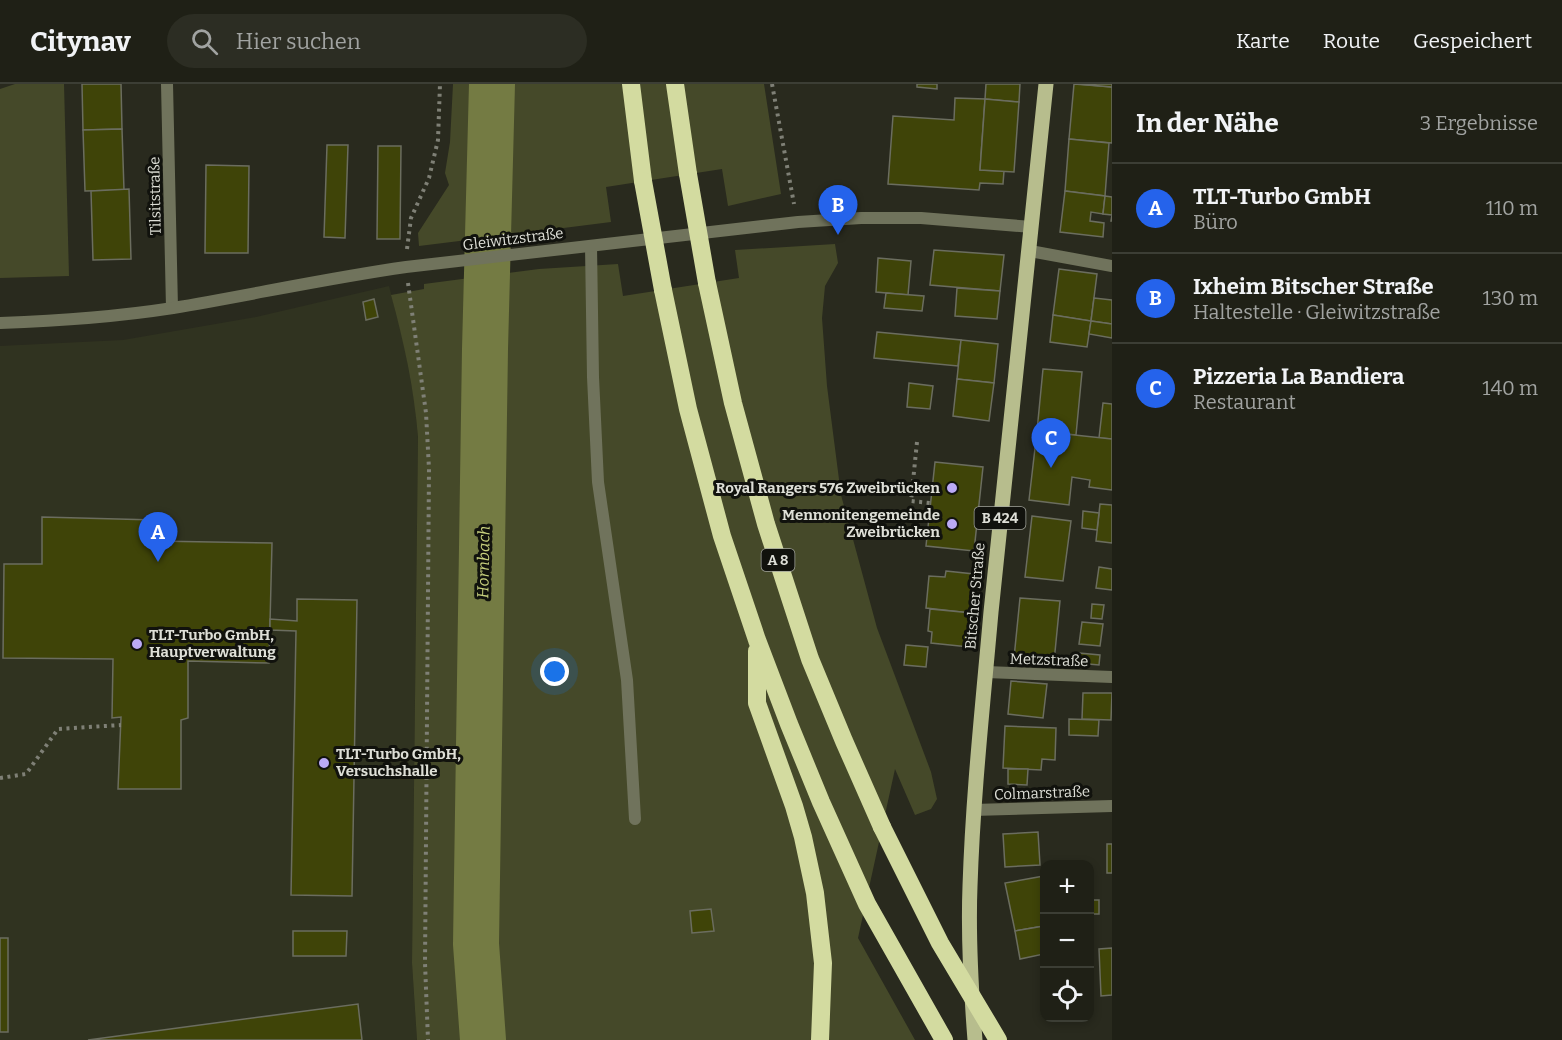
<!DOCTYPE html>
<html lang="de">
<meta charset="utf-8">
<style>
:root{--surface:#1f2016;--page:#2c2d23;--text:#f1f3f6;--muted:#a1a3a1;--line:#3c3e35;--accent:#2563eb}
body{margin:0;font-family:Bitter,serif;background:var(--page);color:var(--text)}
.controls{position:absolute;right:18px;bottom:18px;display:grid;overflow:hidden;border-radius:12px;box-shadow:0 3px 9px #0003}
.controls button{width:54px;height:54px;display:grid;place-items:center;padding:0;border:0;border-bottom:2px solid var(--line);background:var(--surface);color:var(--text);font:30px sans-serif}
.you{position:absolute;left:555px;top:588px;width:21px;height:21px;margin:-15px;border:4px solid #fff;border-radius:50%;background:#1a73e8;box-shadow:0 0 0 9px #1a73e833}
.badge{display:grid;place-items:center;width:39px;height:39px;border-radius:50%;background:var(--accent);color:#fff;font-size:20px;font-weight:700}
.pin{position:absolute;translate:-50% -50px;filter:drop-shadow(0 2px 3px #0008)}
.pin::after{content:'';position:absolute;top:32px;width:21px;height:18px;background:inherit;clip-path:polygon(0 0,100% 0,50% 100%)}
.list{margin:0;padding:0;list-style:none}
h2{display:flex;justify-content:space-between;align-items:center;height:78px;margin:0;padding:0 24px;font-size:26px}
h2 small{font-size:20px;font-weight:400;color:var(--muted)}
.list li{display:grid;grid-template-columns:39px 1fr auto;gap:18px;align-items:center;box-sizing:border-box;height:90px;padding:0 24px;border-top:2px solid var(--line)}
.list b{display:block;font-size:22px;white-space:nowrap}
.list p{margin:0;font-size:20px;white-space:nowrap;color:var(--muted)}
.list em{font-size:20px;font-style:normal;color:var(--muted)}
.icon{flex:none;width:33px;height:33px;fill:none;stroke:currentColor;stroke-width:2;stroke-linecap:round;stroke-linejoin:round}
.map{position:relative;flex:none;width:1112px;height:956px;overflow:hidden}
header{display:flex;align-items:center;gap:36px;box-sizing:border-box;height:84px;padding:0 30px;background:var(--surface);border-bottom:2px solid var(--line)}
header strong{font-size:28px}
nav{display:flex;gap:33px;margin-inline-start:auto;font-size:21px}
.search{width:420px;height:54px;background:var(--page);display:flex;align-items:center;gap:15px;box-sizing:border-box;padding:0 21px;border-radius:33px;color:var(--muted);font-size:22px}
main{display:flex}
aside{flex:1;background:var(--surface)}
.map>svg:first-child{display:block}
</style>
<header>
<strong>Citynav</strong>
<div class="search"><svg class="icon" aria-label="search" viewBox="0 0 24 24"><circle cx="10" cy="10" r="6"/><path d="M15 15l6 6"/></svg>Hier suchen</div>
<nav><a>Karte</a><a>Route</a><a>Gespeichert</a></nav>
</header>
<main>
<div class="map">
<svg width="1112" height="956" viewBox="0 0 1112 956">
<rect width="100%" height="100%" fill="#292a1e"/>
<polygon fill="#303320" points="389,202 404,259 415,320 418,353 412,879 417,956 0,956 0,262 123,256 256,233"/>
<g fill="#454929">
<polygon points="15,0 64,0 69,192 0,194 0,5"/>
<polygon points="453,0 764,0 781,110 728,122 722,85 606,103 611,138 419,162 418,149 449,101 445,89 450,58"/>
<path d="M 835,160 L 838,179 L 825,202 L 822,234 L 827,302 L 841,411 L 877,544 L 931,688 L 937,715 L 931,725 L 915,731 L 895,685 L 858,854 L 915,956 L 417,956 L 412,879 L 418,353 C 414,304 404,258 391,211 L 424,205 L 424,200 L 539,185 L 618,180 L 623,212 L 739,194 L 735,166 Z"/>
</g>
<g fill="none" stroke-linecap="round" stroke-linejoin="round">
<polyline stroke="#747b43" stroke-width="46" points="483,956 476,860 485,265 492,0"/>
</g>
<g fill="#3f4408" stroke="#6b6d5f" stroke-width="1.5">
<polygon points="82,0 121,0 122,45 83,46"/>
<polygon points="917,0 937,0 937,5 917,3"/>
<polygon points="986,0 1020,0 1019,18 985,15"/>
<polygon points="1074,0 1112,3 1112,59 1069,55"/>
<polygon points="1078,0 1112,0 1112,3"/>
<polygon points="955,14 985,15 980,86 1004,87 1003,100 980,99 979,106 888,100 893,32 954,36"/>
<polygon points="985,15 1019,18 1014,88 980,86"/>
<polygon points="122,45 124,106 85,107 83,46"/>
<polygon points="1069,55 1109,59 1105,112 1065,107"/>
<polygon points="327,61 348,61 345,154 324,153"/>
<polygon points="378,62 401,62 400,155 377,155"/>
<polygon points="206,81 249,82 248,169 205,169"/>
<polygon points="129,105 131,175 93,176 91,107"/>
<polygon points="1065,107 1105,112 1103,130 1091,128 1090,137 1104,139 1103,153 1060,148"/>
<polygon points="1105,112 1112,113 1112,137 1111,137 1112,131 1103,130"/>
<polygon points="934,166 1004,171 1000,207 930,201"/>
<polygon points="878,174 911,177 908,211 876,208"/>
<polygon points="1059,185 1097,190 1091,237 1053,231"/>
<polygon points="957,204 1000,207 997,235 955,232"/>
<polygon points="886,209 924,212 922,227 884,224"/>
<polygon points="1094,214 1112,216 1112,240 1091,237"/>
<polygon points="374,215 378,233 366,236 363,218"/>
<polygon points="1053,231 1091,237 1087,263 1050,258"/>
<polygon points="1091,237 1112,240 1112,254 1089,250"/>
<polygon points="877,248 961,256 958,282 874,274"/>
<polygon points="961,256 998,260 994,299 957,295"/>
<polygon points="1043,285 1082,288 1076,351 1037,347"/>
<polygon points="957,295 994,299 989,337 953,332"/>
<polygon points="909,299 933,302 930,325 907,323"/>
<polygon points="1103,319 1112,320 1112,355 1099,354"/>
<polygon points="1037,347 1112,355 1112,406 1089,403 1090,396 1072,393 1069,421 1029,416"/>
<polygon points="935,378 983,383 974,467 926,462"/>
<polygon points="1100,420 1112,421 1112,459 1096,457"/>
<polygon points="1083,427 1099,429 1097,446 1082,444"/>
<polygon points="1032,432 1071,437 1063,497 1025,493"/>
<polygon points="42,433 155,436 154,457 272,459 269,579 188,577 188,634 181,636 181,705 118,705 121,633 112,634 113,575 3,574 4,480 42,480"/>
<polygon points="1099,483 1112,485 1112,506 1096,504"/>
<polygon points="946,487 974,490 970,529 926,524 929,492 945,493"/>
<polygon points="1020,514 1060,517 1054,578 1014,574"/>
<polygon points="297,515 357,516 352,812 291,811 296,547 270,546 270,535 297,537"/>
<polygon points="1092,520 1104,521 1102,535 1091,534"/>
<polygon points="930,525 972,529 969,563 931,559 932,548 928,547"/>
<polygon points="1082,538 1103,540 1100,562 1079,560"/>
<polygon points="906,561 928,563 926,583 904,581"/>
<polygon points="1079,569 1100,571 1099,581 1077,579"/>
<polygon points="1011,597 1047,600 1043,634 1008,630"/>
<polygon points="1083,609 1112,609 1111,636 1082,635"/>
<polygon points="1069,635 1099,636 1098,652 1069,651"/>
<polygon points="1005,642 1056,644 1055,676 1042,675 1041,686 1003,684"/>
<polygon points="1008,685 1028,685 1027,701 1008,700"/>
<polygon points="1038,748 1040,781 1005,783 1003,750"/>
<rect x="1107" y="760" width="5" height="29"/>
<polygon points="1044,792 1044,842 1015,847 1005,799"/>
<rect x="1090" y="816" width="9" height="14"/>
<polygon points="711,825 714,847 692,849 690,827"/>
<polygon points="1044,842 1044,870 1020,875 1015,847"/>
<polygon points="293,847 347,847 346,872 293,872"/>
<rect x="0" y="854" width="8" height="94"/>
<polygon points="1112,864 1112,911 1101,912 1099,865"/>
<polygon points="358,920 362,956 88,956"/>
</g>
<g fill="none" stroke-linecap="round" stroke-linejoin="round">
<g stroke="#7f8076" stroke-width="4" stroke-dasharray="3 4.5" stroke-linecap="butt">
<polyline points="772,0 794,120"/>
<polyline points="407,165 411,134 429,94 438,56 440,0"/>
<polyline points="408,199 426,329 429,385 425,879 428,956"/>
<polyline points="917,358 911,417 930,419"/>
<polyline points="0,694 26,690 58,645 121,641"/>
</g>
<g stroke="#70735c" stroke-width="12">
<polyline points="591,162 593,293 598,398 627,596 635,735"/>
<polyline points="986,588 1112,593"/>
</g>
<g stroke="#70735c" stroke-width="12">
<polyline points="167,0 172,224"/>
<polyline points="1030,167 1112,182"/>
<path d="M 0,239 C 58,237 115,233 173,224 C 251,211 328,194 406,183 L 798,138 L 861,134 L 921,134 L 1032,143"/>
<polyline points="973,726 1112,722"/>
</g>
<path stroke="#b7bd8d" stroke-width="15" d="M 975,956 C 971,905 968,853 970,802 C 973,710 983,619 991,528 C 1008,352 1029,176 1046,0"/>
<g stroke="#d3dba0" stroke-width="18">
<polyline points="631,0 643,97"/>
<polyline points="675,0 688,90"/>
<polyline points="707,199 733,319 766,440 810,575 844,657 882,743"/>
<polyline points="663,206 688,325 722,452 757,556 789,640 821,718 867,820 944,956"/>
<polyline points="757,567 757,619 794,722 803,753 815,809 823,879 820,956"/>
</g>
<g stroke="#d3dba0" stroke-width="18">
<polyline points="688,90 707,199"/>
<polyline points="643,97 663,206"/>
<polyline points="882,743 940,859 998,956"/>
</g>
</g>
<g fill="#bbaaf6" stroke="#11120d" stroke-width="2">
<circle cx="952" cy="404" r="6"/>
<circle cx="952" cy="440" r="6"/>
<circle cx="137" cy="560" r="6"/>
<circle cx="324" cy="679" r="6"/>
</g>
<g text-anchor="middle" stroke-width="6" stroke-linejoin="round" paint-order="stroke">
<g fill="#11120d" stroke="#a0a29a" stroke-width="1.5">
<rect x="974.5" y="423" width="51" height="22" rx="4.5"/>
<rect x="761.5" y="465" width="33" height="22" rx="4.5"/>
</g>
<g font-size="14" font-weight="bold" fill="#dedfd7">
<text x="1000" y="439">B 424</text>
<text x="778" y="481">A 8</text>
</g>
<g font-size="15" fill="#dedfd7" stroke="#11120d">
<text transform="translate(155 112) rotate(-91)" y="5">Tilsitstraße</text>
<text transform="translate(513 155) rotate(-7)" y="5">Gleiwitzstraße</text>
<text transform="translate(975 512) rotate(-85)" y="5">Bitscher Straße</text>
<text transform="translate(1049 576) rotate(2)" y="5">Metzstraße</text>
<text transform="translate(1042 709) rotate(-2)" y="5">Colmarstraße</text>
</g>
<g font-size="15" font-weight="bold" fill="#dedfd7" stroke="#11120d" text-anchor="end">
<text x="940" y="409">Royal Rangers 576 Zweibrücken</text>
<text x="940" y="436">Mennonitengemeinde<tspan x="940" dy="17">Zweibrücken</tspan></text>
<text x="149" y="556" text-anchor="start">TLT-Turbo GmbH,<tspan x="149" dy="17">Hauptverwaltung</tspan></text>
<text x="336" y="675" text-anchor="start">TLT-Turbo GmbH,<tspan x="336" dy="17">Versuchshalle</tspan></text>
</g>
<g font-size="16" font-style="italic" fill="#c7d07d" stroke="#11120d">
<text transform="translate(483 478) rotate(-89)" y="6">Hornbach</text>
</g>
</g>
</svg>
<div class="controls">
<button>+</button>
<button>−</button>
<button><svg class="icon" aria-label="locate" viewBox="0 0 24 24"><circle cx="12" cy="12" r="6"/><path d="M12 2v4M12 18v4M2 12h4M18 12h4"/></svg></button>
</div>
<div class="you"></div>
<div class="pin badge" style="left:158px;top:478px">A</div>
<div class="pin badge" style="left:838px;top:151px">B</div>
<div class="pin badge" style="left:1051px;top:384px">C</div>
</div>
<aside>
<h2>In der Nähe<small>3 Ergebnisse</small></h2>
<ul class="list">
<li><span class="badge">A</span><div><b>TLT-Turbo GmbH</b><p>Büro</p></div><em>110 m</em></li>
<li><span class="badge">B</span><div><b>Ixheim Bitscher Straße</b><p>Haltestelle · Gleiwitzstraße</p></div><em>130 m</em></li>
<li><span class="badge">C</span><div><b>Pizzeria La Bandiera</b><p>Restaurant</p></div><em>140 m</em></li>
</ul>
</aside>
</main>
